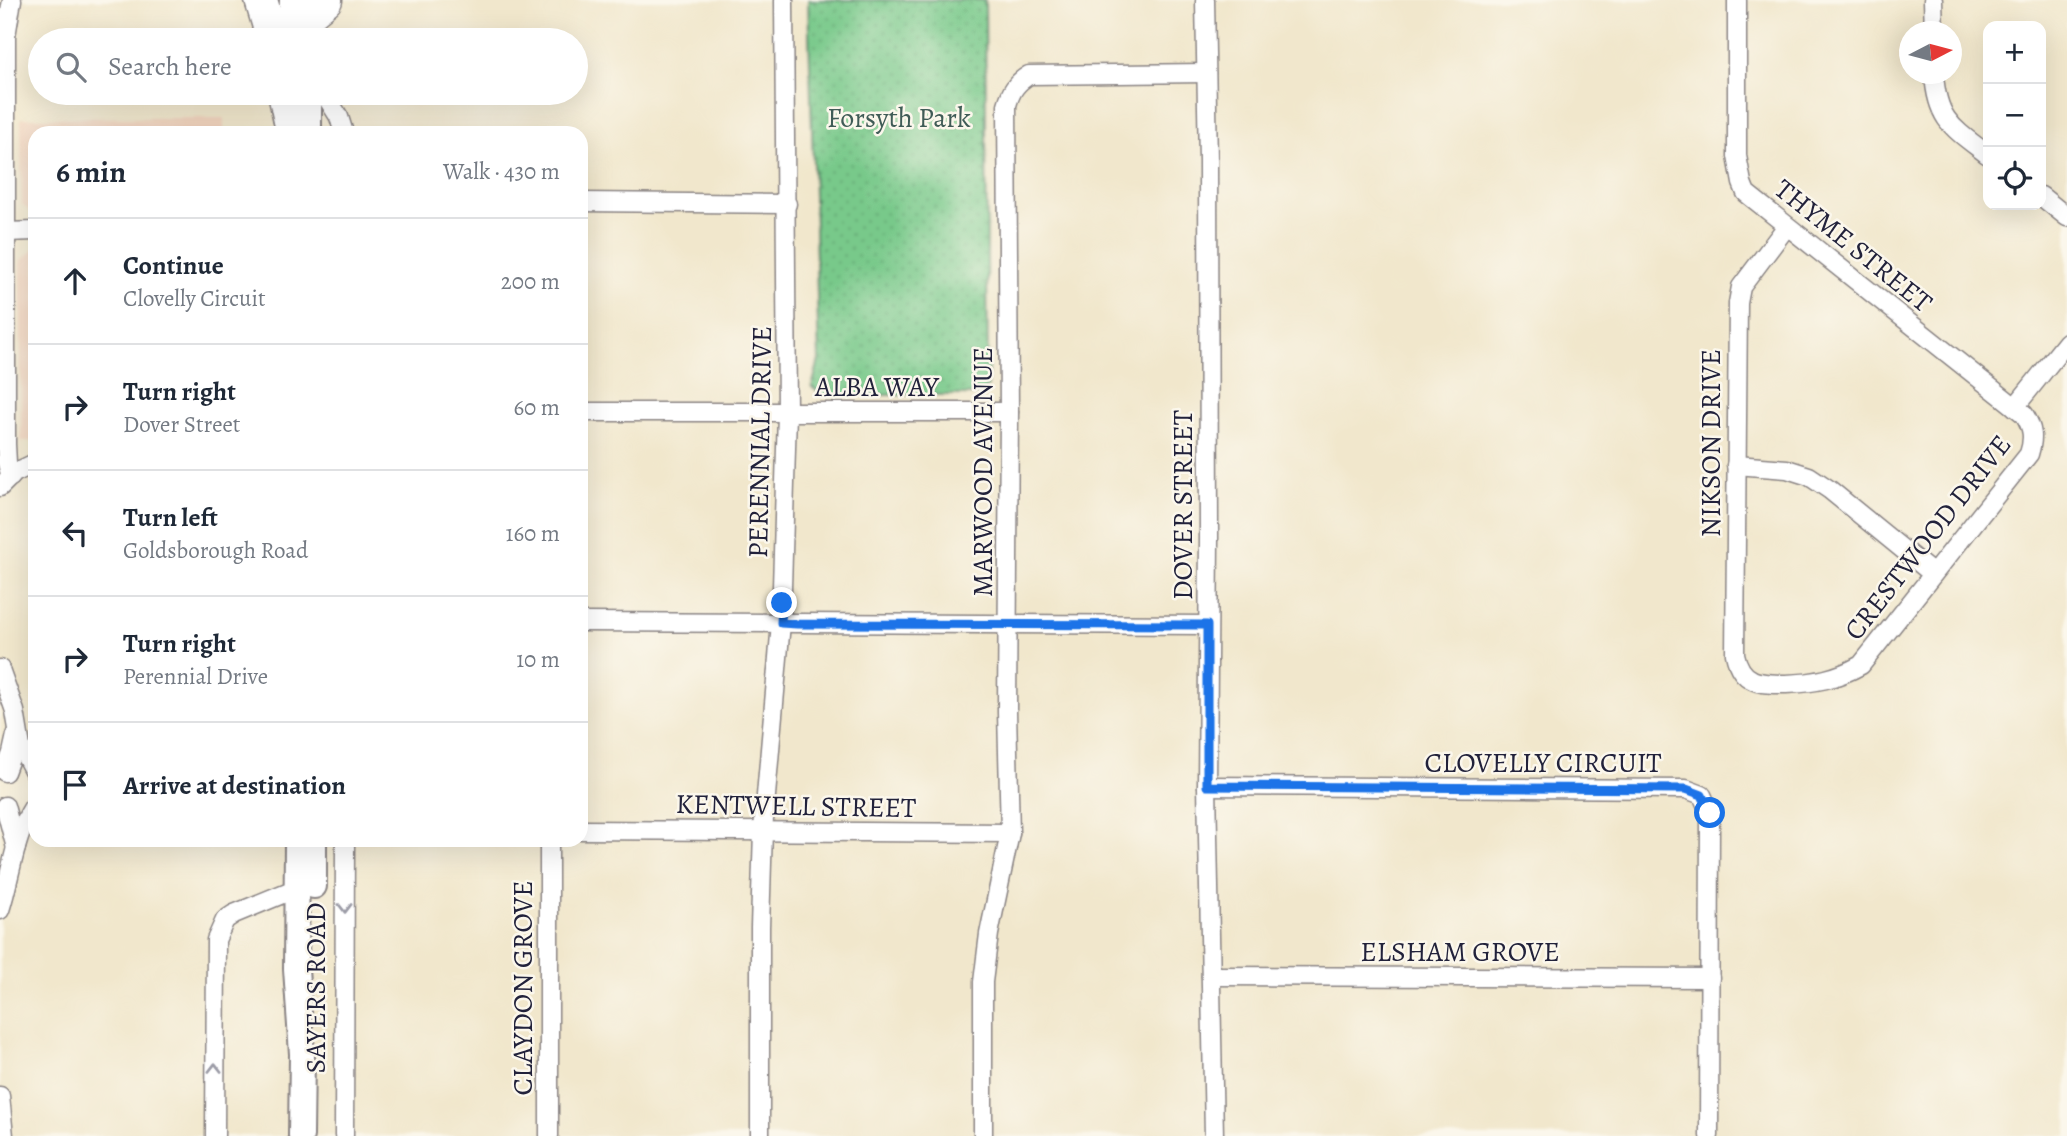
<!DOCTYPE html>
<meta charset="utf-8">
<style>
:root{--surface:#fff;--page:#f2f2f3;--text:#1f2937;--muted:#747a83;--line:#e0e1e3}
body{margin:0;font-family:Alegreya,serif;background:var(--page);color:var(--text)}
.controls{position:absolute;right:21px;top:21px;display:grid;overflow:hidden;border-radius:14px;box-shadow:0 7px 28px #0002}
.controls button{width:63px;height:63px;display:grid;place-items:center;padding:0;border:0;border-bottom:2px solid var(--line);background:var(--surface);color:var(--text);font:35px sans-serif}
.compass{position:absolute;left:1899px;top:21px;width:63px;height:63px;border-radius:50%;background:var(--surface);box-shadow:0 7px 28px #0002;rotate:84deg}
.stop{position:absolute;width:21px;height:21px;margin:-16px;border:5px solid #1a73e8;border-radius:50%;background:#fff}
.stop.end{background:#1a73e8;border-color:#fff;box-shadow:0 2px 7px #0008}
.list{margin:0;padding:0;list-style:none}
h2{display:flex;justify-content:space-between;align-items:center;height:91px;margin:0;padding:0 28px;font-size:30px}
h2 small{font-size:23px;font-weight:400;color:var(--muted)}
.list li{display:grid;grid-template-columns:46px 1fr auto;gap:21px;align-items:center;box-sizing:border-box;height:126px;padding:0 28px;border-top:2px solid var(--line)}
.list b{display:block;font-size:26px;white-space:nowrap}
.list p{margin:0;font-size:23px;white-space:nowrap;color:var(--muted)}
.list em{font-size:23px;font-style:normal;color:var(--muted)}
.icon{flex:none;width:38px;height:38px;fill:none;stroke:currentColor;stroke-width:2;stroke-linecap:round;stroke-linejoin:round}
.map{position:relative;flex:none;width:2067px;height:1136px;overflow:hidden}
.search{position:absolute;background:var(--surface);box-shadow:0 7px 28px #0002;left:28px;top:28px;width:560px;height:77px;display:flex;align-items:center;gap:18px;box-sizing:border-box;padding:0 24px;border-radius:38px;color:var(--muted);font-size:26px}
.panel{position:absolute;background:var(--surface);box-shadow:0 7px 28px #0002;left:28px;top:126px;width:560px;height:721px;border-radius:21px}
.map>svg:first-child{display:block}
</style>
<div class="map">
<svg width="2067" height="1136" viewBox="0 0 2067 1136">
<defs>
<pattern id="park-dots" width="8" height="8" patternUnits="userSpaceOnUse" patternTransform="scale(1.75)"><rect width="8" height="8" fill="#78c98a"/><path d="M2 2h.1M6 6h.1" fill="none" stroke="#68ac78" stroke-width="1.8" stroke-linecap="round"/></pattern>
</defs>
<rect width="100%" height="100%" fill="#fbf7ec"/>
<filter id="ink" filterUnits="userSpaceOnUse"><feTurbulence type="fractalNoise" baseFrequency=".0143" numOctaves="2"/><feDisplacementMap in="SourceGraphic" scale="14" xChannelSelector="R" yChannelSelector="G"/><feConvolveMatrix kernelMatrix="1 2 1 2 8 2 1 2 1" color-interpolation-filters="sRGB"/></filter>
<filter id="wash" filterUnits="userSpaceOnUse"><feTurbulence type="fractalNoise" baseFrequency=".00686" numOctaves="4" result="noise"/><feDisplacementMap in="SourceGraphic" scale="28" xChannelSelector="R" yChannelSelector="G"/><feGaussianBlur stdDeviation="1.57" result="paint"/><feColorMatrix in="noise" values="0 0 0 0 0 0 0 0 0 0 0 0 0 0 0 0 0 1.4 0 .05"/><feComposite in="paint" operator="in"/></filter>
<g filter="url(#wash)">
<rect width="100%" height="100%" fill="#f1e7cc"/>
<g fill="#f2d4be">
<polygon points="21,118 224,118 224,133 35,133 35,216 22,204"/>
<polygon points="35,248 35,441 21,441 21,261"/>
</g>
<polygon fill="url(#park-dots)" stroke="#4d7662" stroke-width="2" points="808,0 985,0 988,386 979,395 822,395 812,387 819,360"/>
</g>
<g filter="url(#ink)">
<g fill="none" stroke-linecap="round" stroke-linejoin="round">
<g stroke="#8a8484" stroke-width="21">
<g id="street">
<polyline points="1205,0 1208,161 1209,538 1207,786 1214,1136"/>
<path d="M 1737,0 L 1737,156 L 1742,183 L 1746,193 L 2024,414 C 2033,428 2034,438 2029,454 L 1861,665 C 1836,679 1814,683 1786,684 C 1760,684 1741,684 1735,654 L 1738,303 L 1741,287 L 1787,226"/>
<polyline points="1933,0 1934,32"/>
<path d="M 1934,74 C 1937,121 1953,128 1988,155"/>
<polyline points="324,93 339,117 344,133"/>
<polyline points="2041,196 2067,217"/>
<polyline points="581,202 787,204"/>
<polyline points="6,232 35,231"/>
<polyline points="2015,407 2067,342"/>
<polyline points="581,412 1009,412"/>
<polyline points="1736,465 1787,469 1809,476 1830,490 1933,574"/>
<polyline points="11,477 7,463 6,444 6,36 12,0"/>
<polyline points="0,487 14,473 35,463"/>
<polyline points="581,622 1207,625"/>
<polyline points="0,669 15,711 21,747 34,772"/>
<polyline points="5,772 12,753 16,735"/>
<polyline points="1207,786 1686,789 1702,795 1710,813 1709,1136"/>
<polyline points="5,806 16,848"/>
<polyline points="581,830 1010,833"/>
<polyline points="549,840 549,1136"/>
<path d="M 0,910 C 11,876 14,837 33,807"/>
<polyline points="1211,976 1710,978"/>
<polyline points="0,1096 4,1136"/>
<polyline points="215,1136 216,940 225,920 234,914 297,888"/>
<polyline points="344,1136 345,840"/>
<polyline points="760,1136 760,927 763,830 781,623 787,413 784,0"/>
<path d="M 983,1136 L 983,982 L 989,934 L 1010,833 L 1007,711 L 1009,412 L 1007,105 C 1011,91 1016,83 1029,75 L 1206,73"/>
</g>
</g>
<g stroke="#8a8484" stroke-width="28">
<g id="secondary">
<polyline points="291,40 292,0"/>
<polyline points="310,40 311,0"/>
<polyline points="309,133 309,93"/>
<polyline points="297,840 296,969 302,1054 301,1136"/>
<polyline points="314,886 314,840"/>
</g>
</g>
<g stroke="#8a8484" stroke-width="35">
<g id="highway">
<polyline points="261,0 273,40"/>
<polyline points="310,13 326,0"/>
<polyline points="284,93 292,130"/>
</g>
</g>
<use href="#street" stroke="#fff" stroke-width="18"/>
<use href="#secondary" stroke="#fff" stroke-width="24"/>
<use href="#highway" stroke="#fff" stroke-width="32"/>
</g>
<defs><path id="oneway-chevron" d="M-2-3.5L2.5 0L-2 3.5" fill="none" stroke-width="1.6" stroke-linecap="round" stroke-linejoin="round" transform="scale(1.75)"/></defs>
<g stroke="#9c9ca7">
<use href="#oneway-chevron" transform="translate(345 908) rotate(90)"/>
<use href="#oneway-chevron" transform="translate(215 1068) rotate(-90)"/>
</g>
</g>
<g fill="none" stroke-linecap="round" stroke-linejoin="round" filter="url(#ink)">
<polyline stroke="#1a73e8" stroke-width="9" points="782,603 781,623 797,624 1207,625 1207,786 1686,789 1702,795 1710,813"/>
</g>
<g text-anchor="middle" stroke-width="5" stroke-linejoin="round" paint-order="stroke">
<g font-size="28" fill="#405c57" stroke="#fbf7ec">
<text x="899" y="127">Forsyth Park</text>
</g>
<g font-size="28" fill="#22223b" stroke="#fbf7ec">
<text transform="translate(1854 245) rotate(39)" y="10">THYME STREET</text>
<text x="877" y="396">ALBA WAY</text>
<text transform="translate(759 442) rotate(-89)" y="10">PERENNIAL DRIVE</text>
<text transform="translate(1710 443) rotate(-90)" y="10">NIKSON DRIVE</text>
<text transform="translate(982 472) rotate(-90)" y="10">MARWOOD AVENUE</text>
<text transform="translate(1182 505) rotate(-90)" y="10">DOVER STREET</text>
<text transform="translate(1927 537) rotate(-52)" y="10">CRESTWOOD DRIVE</text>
<text x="1543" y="772">CLOVELLY CIRCUIT</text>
<text transform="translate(796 805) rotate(1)" y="10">KENTWELL STREET</text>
<text x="1460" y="961">ELSHAM GROVE</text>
<text transform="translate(315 988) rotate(-90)" y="10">SAYERS ROAD</text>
<text transform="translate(522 988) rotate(-90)" y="10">CLAYDON GROVE</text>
</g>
</g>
</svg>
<div class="controls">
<button>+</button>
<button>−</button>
<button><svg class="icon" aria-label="locate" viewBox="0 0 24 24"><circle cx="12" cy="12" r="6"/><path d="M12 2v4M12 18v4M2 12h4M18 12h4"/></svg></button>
</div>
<svg class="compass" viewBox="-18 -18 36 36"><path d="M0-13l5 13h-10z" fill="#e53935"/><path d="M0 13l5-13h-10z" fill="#747a83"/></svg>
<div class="stop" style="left:1710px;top:813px"></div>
<div class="stop end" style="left:782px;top:603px"></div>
<div class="search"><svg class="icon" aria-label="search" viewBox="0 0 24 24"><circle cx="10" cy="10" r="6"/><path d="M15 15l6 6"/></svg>Search here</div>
<section class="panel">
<h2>6 min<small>Walk · 430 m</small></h2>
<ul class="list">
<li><svg class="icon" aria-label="ahead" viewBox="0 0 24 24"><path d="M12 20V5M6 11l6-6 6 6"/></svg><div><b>Continue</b><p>Clovelly Circuit</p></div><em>200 m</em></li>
<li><svg class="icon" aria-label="right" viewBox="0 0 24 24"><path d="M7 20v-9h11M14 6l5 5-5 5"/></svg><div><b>Turn right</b><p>Dover Street</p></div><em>60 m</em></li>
<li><svg class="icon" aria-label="left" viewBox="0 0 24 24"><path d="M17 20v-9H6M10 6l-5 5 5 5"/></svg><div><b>Turn left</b><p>Goldsborough Road</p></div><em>160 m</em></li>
<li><svg class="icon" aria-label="right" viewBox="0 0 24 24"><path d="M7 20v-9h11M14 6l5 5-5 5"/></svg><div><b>Turn right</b><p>Perennial Drive</p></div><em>10 m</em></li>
<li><svg class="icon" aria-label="arrive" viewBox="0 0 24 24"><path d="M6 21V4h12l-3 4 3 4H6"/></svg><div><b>Arrive at destination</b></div></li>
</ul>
</section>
</div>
